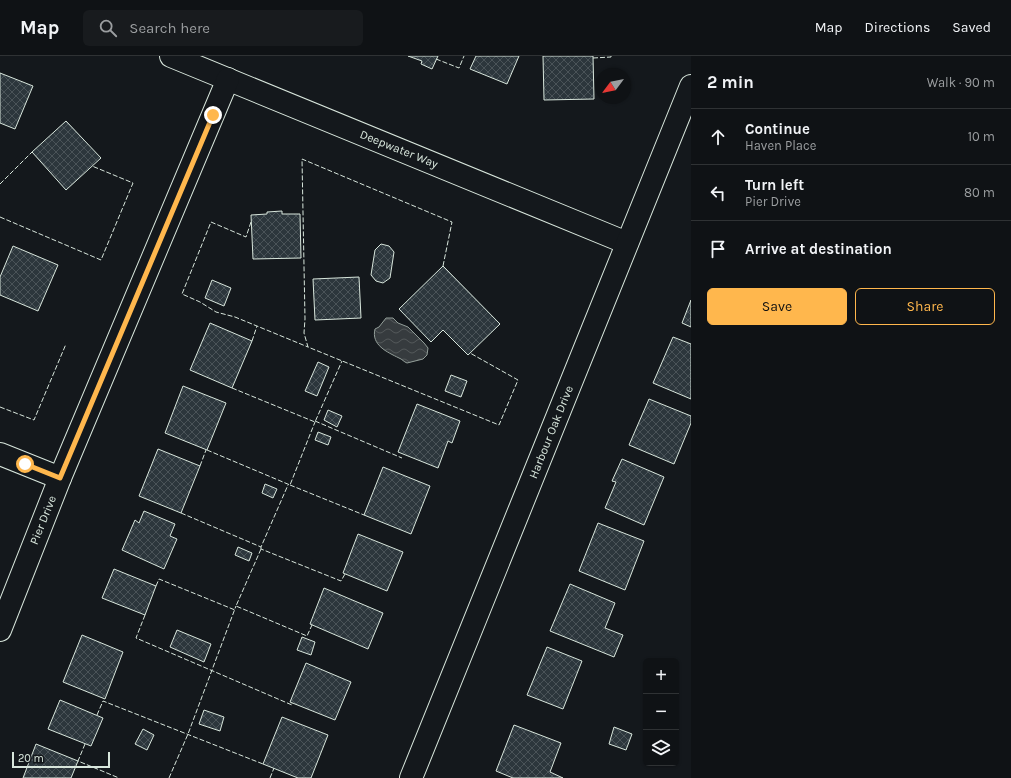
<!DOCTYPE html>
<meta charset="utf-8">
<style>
:root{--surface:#0f1215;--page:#181b1e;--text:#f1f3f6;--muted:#9b9ea0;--line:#2f3234;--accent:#ffb74d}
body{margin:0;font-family:Karla,sans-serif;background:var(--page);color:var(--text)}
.controls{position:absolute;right:12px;bottom:12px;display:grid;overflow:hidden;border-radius:6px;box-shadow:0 1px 3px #0004}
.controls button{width:36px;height:36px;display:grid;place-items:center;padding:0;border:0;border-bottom:1px solid var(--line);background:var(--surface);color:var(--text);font:20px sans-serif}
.compass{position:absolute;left:595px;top:12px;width:36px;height:36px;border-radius:50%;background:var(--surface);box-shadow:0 1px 3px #0004;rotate:238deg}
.scale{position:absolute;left:12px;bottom:10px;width:98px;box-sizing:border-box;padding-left:4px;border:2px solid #d8e6dc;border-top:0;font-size:11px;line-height:14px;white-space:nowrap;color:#d8e6dc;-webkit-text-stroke:3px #14181c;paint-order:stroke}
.stop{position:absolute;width:12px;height:12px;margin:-9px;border:3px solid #ffb74d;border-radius:50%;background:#fff}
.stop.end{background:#ffb74d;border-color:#fff;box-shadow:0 1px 4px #0008}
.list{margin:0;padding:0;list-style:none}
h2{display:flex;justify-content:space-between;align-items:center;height:52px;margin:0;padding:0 16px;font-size:17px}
h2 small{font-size:13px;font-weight:400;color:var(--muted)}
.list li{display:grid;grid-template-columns:26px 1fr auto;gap:12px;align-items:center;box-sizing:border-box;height:56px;padding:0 16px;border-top:1px solid var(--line)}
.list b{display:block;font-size:15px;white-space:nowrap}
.list p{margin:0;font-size:13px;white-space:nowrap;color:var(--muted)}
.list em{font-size:13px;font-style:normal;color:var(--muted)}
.actions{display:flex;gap:8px;padding:12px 16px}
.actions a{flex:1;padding:9px 0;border:1px solid var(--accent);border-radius:6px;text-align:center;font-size:14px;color:var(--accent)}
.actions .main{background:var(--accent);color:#111}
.icon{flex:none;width:22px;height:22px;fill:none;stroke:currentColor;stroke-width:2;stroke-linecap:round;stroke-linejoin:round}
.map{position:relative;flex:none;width:691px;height:722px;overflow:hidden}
header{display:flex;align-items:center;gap:24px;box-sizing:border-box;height:56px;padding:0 20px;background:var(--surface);border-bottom:1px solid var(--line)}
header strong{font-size:19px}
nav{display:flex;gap:22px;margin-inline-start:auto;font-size:14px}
.search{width:280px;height:36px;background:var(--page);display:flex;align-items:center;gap:10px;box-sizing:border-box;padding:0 14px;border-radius:6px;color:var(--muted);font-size:15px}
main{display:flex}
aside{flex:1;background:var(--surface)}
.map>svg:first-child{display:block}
</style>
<header>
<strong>Map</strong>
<div class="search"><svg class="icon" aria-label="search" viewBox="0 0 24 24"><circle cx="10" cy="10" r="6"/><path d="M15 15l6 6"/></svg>Search here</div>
<nav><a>Map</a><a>Directions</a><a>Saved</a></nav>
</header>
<main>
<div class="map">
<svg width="691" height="722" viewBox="0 0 691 722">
<defs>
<pattern id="water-waves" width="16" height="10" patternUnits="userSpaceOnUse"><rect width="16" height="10" fill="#363b3e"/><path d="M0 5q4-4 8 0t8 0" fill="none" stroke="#525759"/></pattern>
<pattern id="building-cross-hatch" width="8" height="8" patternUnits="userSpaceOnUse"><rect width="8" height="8" fill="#2c363c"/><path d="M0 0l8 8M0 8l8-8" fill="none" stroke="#4a5358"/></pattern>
</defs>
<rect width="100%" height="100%" fill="#14181c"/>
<path fill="url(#water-waves)" stroke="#939e99" d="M 386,262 L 393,262 L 398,267 L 408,271 L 424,287 L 428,292 L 427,299 L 423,303 L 407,307 C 404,306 402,303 399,302 C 387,296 371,289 375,273 L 379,271 Z"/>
<g fill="url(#building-cross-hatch)" stroke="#d8e6dc">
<polygon points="408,0 438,0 432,13 421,8 422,5"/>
<polygon points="476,0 519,0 507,28 470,13"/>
<polygon points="543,0 593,0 594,43 544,44"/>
<polygon points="0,17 33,30 15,73 0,67"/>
<polygon points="66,65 101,102 66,134 32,96"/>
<polygon points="282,155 282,158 300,158 301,202 253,203 251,159 267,158 267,156"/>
<polygon points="381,188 389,190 394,196 390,222 383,227 376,225 371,219 375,194"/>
<polygon points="13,190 58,209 38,255 0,239 0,221"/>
<polygon points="443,210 500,268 468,299 443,274 431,286 399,253"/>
<polygon points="359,221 361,262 315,264 313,223"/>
<polygon points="212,224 231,232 224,250 205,242"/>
<polygon points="691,244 691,271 682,267"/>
<polygon points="210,267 252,285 232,332 190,314"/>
<polygon points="673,281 691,288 691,343 653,327"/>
<polygon points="318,306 329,311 317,340 305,335"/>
<polygon points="451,319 467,325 461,341 445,335"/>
<polygon points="183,330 226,347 207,394 165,377"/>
<polygon points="649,343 691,360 691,367 674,408 629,389"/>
<polygon points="417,348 460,365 452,387 448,385 438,412 398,396"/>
<polygon points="328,354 342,360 337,371 324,364"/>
<polygon points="318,376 331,381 328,389 315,384"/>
<polygon points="158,393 200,410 181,457 139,440"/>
<polygon points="622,403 664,421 644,469 605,452 616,426 612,425"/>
<polygon points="383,411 430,430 411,478 364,459"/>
<polygon points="265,428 277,433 273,442 262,437"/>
<polygon points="144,455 175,468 170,480 177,483 164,513 122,494 135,464 139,467"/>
<polygon points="598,467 644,485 625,534 579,515"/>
<polygon points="358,478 403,496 387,535 343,517"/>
<polygon points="238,491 252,497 249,505 235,499"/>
<polygon points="114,513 156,530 145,559 102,542"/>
<polygon points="570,528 615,547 605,572 623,579 614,601 550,575"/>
<polygon points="324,532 383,557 368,593 310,568"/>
<polygon points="177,574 211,588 204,606 170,591"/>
<polygon points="82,579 123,596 105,643 63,626"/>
<polygon points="302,581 315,586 311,599 297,594"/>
<polygon points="547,591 582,605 563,653 527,639"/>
<polygon points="306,607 351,626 335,664 290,646"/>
<polygon points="60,644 103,662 91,690 48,673"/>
<polygon points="204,654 224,661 220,675 199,668"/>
<polygon points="282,661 328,679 311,722 298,722 263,708"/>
<polygon points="514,669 561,687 550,716 563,722 513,722 496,715"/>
<polygon points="614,671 632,678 626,694 609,688"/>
<polygon points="143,673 154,679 147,694 135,688"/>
<polygon points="36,688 78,705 71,722 23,722"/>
</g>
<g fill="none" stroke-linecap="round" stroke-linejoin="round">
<g stroke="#d8e6dc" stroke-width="24">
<g id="minor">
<polyline points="171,0 627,187"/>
<polyline points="0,398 60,422"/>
<polyline points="0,574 60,422 228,23"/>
<polyline points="411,722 691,30"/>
</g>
</g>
<use href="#minor" stroke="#14181c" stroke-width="22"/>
<g stroke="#d8e6dc" stroke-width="1" stroke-dasharray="5 2" stroke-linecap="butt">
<polyline points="593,2 611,1 611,0"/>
<polyline points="436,3 459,12 464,0"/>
<polyline points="0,128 32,96"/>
<polyline points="0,161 101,204 133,127 92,110"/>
<polyline points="251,166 246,181 211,166 182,238 200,246 216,256 235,261 308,291"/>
<polyline points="443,210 452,166 302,103 305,263 304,277 308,291 499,369 518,324 470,297"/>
<polyline points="252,285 257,270"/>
<polyline points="232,332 315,366 342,305"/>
<polyline points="0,351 34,364 66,288"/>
<polyline points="315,365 402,402"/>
<polyline points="207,394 290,429 315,366"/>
<polyline points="200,410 206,394"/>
<polyline points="290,429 364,459"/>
<polyline points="181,457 261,491 288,429"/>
<polyline points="261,491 261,493 341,525 345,518"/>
<polyline points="261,493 236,550 307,580 312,569"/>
<polyline points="156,530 159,523 235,554"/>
<polyline points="145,559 136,582 292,649 292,647"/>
<polyline points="97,659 103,645 263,708"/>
<polyline points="85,688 78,705 119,722"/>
<polyline points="169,722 188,678 236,550"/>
<polyline points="270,722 274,712"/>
</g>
</g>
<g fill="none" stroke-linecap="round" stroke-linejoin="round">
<polyline stroke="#ffb74d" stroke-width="5" points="25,408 60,422 213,59"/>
</g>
<g text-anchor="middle" stroke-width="3" stroke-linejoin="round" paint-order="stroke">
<g font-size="12" fill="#d8e6dc" stroke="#14181c">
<text transform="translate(399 93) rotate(22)" y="4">Deepwater Way</text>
<text transform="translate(551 376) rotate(-68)" y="4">Harbour Oak Drive</text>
<text transform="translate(43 464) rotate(-68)" y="4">Pier Drive</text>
</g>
</g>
</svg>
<div class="controls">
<button>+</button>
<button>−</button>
<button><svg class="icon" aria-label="layers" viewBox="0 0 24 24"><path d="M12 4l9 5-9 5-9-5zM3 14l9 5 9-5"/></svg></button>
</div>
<svg class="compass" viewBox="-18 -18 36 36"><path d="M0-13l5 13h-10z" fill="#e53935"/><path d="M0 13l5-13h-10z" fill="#9b9ea0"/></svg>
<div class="scale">20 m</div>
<div class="stop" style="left:25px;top:408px"></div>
<div class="stop end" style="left:213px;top:59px"></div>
</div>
<aside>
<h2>2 min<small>Walk · 90 m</small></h2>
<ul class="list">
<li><svg class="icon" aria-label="ahead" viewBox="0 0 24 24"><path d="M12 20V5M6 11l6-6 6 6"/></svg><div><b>Continue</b><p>Haven Place</p></div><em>10 m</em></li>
<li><svg class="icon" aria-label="left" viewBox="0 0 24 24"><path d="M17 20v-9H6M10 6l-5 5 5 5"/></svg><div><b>Turn left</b><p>Pier Drive</p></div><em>80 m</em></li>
<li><svg class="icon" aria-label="arrive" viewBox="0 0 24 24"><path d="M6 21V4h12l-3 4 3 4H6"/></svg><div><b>Arrive at destination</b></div></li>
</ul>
<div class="actions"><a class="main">Save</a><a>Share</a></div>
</aside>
</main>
